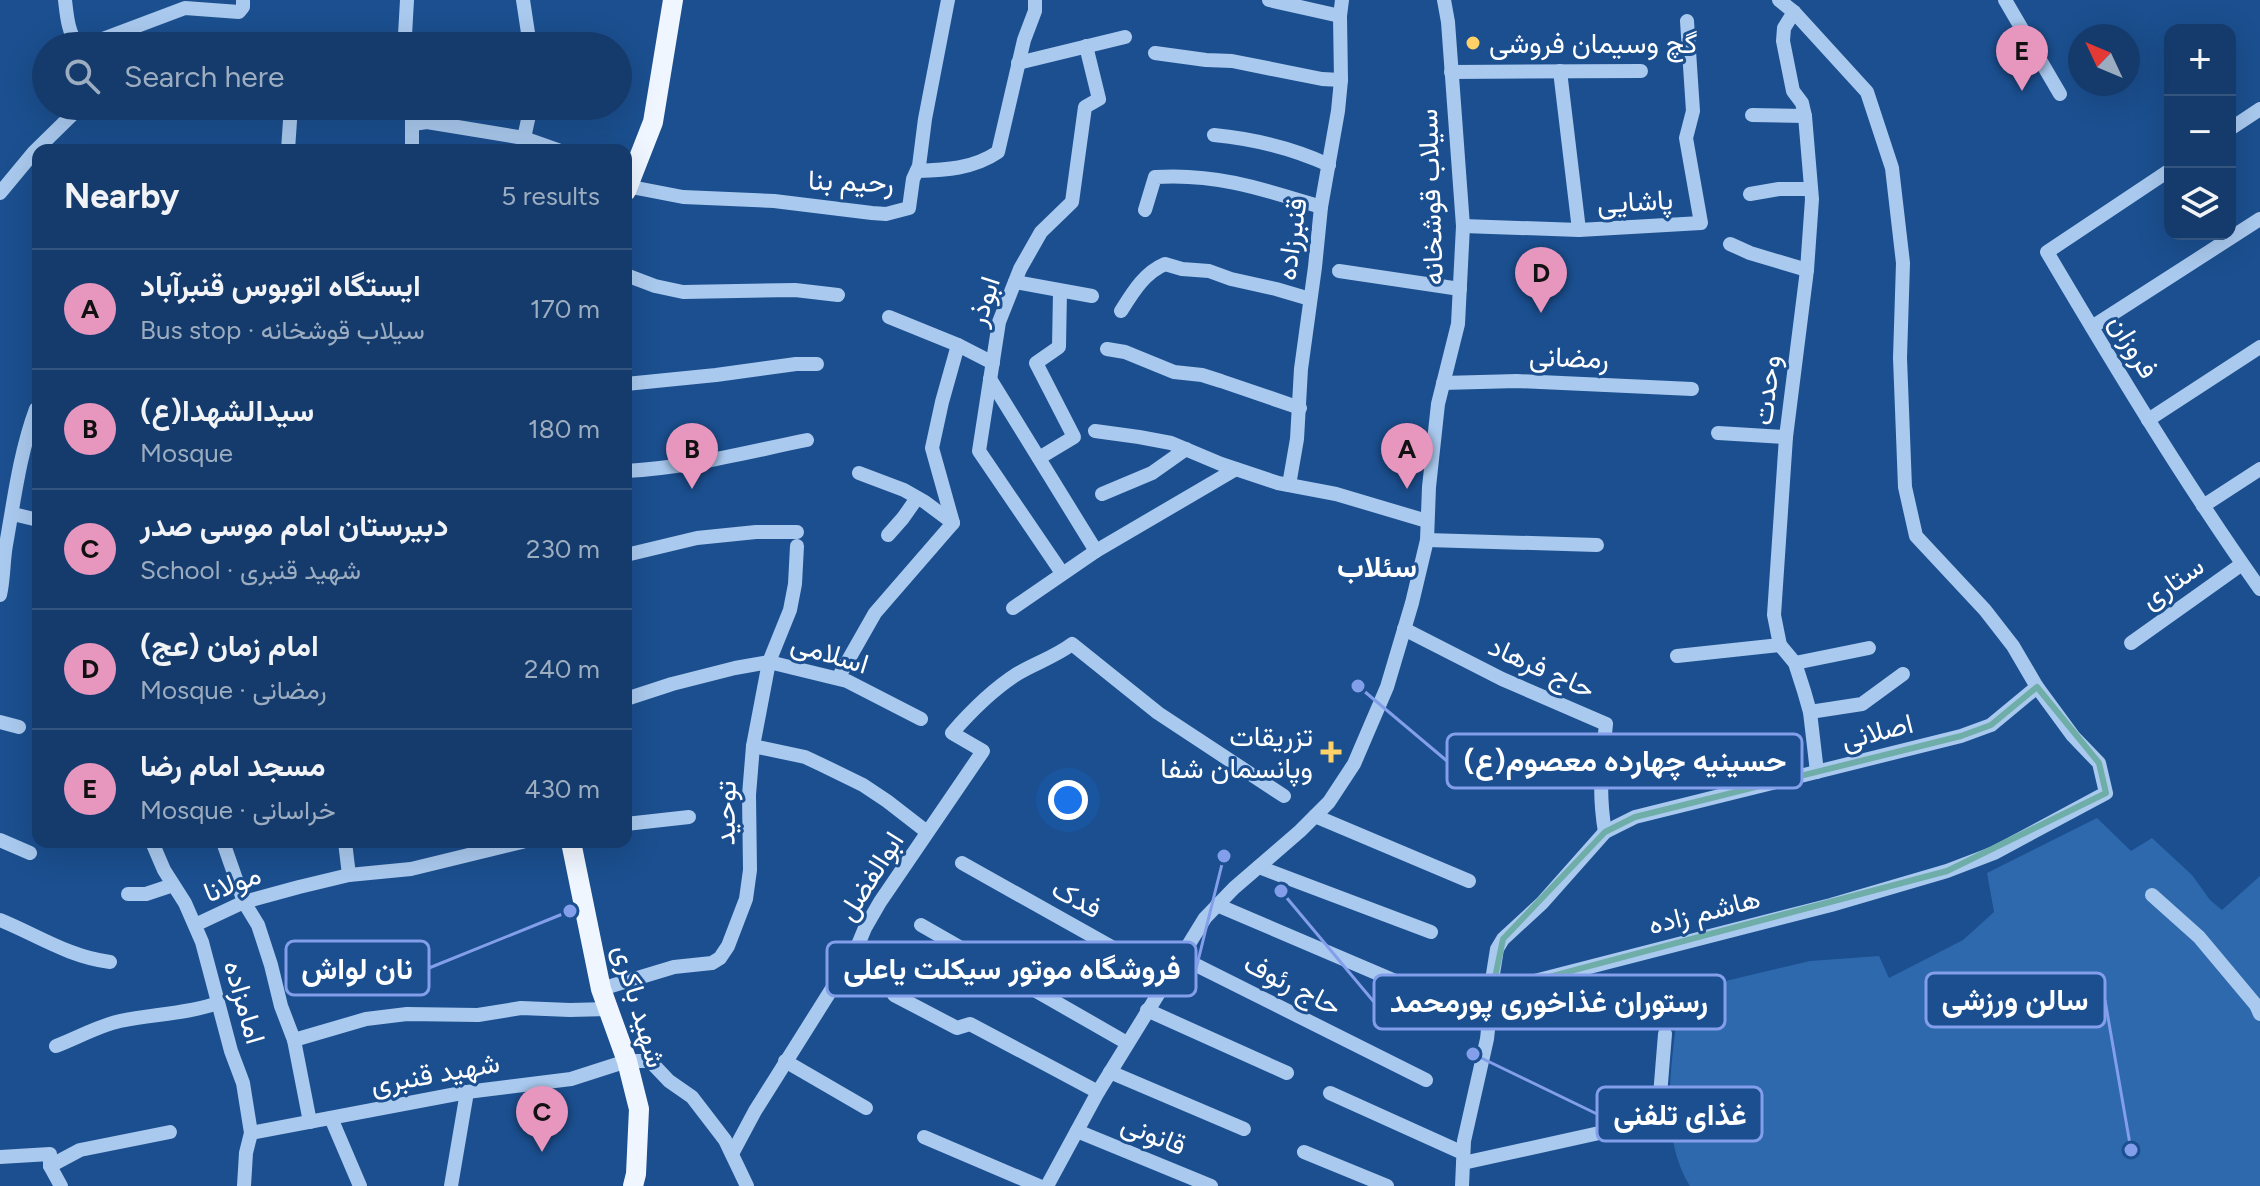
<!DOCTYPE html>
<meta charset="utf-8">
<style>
:root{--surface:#143b6b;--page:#1d4271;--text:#f1f3f6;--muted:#9dadc1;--line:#33557e;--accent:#e797bd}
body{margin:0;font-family:Figtree,Vazirmatn,sans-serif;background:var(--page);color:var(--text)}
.controls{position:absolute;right:24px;top:24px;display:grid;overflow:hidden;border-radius:16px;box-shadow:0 8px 32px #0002}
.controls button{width:72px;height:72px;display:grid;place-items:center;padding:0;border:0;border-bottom:2px solid var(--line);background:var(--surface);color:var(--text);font:40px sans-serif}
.compass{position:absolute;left:2068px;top:24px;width:72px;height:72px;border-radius:50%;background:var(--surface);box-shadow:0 8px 32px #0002;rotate:314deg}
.you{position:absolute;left:1068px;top:800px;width:28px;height:28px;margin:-20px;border:6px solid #fff;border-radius:50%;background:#1a73e8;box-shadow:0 0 0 12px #1a73e833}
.badge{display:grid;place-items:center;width:52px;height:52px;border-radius:50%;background:var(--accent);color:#111;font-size:26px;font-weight:700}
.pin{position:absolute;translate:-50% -66px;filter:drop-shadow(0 2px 4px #0008)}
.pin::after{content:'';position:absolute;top:42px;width:28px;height:24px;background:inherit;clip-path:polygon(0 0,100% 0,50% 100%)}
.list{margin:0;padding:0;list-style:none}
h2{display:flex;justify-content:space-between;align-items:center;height:104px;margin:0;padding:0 32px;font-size:34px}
h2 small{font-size:26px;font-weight:400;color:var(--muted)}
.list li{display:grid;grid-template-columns:52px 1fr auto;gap:24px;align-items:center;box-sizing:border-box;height:120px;padding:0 32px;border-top:2px solid var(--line)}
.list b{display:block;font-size:30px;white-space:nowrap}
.list p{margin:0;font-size:26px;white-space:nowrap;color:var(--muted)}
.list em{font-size:26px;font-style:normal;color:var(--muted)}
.icon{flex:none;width:44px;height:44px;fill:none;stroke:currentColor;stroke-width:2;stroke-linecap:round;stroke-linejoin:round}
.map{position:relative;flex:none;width:2260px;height:1186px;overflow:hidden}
.search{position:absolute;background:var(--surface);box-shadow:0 8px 32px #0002;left:32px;top:32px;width:600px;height:88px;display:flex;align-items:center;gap:20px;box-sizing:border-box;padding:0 28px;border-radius:44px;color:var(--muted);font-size:30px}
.panel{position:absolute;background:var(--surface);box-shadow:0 8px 32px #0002;left:32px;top:144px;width:600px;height:704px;border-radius:16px}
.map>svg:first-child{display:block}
</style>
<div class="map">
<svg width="2260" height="1186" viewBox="0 0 2260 1186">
<rect width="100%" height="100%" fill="#1b4f8f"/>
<path fill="#2e69ad" d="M 2097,818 L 2131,851 L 2152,838 L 2192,875 L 2210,900 L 2222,910 L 2260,876 L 2260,1186 L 1690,1186 C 1657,1133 1673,1058 1679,999 L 1713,984 L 1810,961 L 1879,956 L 1889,978 L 1963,940 L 1994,912 L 1987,873 Z"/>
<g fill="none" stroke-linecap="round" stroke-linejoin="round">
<g stroke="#a9c9ee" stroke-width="14">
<path d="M 65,0 C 67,17 68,32 78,46"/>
<polyline points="523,0 530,46"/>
<polyline points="1269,0 1340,16"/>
<polyline points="1779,0 1794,12 1867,92 1892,168 1903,263 1900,358 1905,487 1916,536 1985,610 2013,646 2037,687"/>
<polyline points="2005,0 2060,94"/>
<polyline points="1794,12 1784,28 1783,41 1793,91 1802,103 1805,116 1812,199 1807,270 1786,437 1774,615 1780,645 1795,663 1804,691 1810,712 1817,772"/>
<polyline points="84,46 185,8 239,12 243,7 243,0"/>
<polyline points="407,46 405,35 407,0"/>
<polyline points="1155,53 1206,60 1232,61 1322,79 1341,80"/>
<polyline points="1018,63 1125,37"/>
<polyline points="1560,71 1579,230"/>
<polyline points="1451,72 1641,71"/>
<polyline points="412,106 412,150"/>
<polyline points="1752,115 1805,116"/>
<polyline points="413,124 427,122 524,138 558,150"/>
<polyline points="2230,129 2260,109"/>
<path d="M 1214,135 C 1255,139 1292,148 1329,165"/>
<polyline points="524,138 531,106"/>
<polyline points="288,150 291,106"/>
<path d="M 2170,170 L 2047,252 C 2115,367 2183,480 2260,589"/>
<path d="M 917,171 C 945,170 973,169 998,152 L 1024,40 L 1035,11 L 1035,0"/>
<polyline points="626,186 683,197 774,201 872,213 886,214 909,208 913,179 919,166 925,119 948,0"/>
<polyline points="0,193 34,152 81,106"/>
<polyline points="1750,194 1779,189 1810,189"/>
<path d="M 1145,210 L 1155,177 C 1216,173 1263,189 1321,207"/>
<polyline points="1463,226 1579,230 1701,223 1686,138 1693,111 1687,21"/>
<polyline points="1730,244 1750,253 1807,270"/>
<polyline points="1339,271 1460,289"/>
<polyline points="626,275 655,286 683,292 795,290 838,295"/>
<polyline points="1015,282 1092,296"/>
<path d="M 1121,311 C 1133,292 1144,273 1165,264 L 1182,269 L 1209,271 L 1231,279 L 1276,289 L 1310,299"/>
<polyline points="889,317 958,345 993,363"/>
<polyline points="2092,327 2260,219"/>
<polyline points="1107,349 1125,352 1174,372 1202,375 1221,381 1300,408"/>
<polyline points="990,379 1096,551"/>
<polyline points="1443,383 1517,381 1692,389"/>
<polyline points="626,384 716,375 796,364 817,364"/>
<polyline points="2148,420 2260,347"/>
<polyline points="1095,431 1139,437 1171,443 1221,464 1278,483 1336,494 1427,521"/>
<polyline points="1718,433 1786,437"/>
<polyline points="1039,458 1074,437 1036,363 1059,347 1060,291"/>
<path d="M 626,471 C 687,468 747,452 807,440"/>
<polyline points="1289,485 1297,439 1301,369 1315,267 1321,207 1338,111 1341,80 1340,16 1342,0"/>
<polyline points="1102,494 1152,473 1186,449"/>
<polyline points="2203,506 2260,469"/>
<polyline points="13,514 38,520"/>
<polyline points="953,523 932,448 942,402 958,345"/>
<polyline points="888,535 903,518 917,498"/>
<polyline points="1427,540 1597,545"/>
<polyline points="626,555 697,538 756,532 797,532"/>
<polyline points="1062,573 979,451 999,322 1020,269 1041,232 1072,202 1085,107 1099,99 1086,46"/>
<path d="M 0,595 C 4,578 3,561 6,545 C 14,500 20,452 36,409"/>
<polyline points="1013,608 1096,551 1236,469"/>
<path d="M 1404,629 L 1502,679 L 1606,724 C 1602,764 1598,791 1605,832"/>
<polyline points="2131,643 2242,564"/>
<polyline points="1677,656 1780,645"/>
<polyline points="1795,663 1869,648"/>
<polyline points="838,678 875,613 953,523 925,502 904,490 859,473"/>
<polyline points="626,699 672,684 735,668 769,662 847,681 921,719"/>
<polyline points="1810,712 1862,704 1903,674"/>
<polyline points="0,722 19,727"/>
<polyline points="753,746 805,757 822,765 863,785 887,801 927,832"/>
<polyline points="1315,816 1469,881"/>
<polyline points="626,824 689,817"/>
<polyline points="0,840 30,853"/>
<polyline points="152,842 164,870 185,903 202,942 231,1051 243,1083 251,1133 246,1153 244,1186"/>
<polyline points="223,842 244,902 258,925 271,965 281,1006 294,1040 310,1122"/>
<polyline points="345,842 349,875"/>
<polyline points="962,863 1167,978"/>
<polyline points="1259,867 1431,932"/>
<polyline points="128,894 146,894 173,885"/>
<polyline points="2152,895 2199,937 2256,1005 2260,1014"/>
<polyline points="1217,905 1428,995"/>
<path d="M 0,920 C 37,935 69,957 110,962"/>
<polyline points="195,925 244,902 299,887 349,875 411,869 522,842"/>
<polyline points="921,925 1127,1043"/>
<polyline points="1180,957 1426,1080"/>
<polyline points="601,989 674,967 712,963 720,958 728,946 746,899 750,870 749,795 753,746 769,662 790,610 795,584 797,546"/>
<polyline points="894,995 957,1028 970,1024 1098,1092"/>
<polyline points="1147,1010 1287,1073"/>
<polyline points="294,1040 366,1019 407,1014 478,1015 521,1008 570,1010 609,1009"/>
<path d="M 56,1046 C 77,1038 98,1026 120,1021 C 153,1014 186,1014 218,1003"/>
<polyline points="785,1061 866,1108"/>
<polyline points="1110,1072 1244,1129"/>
<polyline points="1330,1093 1463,1153"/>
<polyline points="331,1118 360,1186"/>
<polyline points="1077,1131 1211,1186"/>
<polyline points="251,1133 467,1092 571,1079 627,1061 650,1061 669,1081 692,1097 725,1140 747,1186"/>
<polyline points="924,1137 1039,1186"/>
<polyline points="1304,1152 1387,1186"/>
<path d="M 732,1154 L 755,1111 L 855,952 L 865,928 L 880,902 L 983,751 L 952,733 C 972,710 992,690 1017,674 C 1035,663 1055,657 1072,644 L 1158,713 L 1284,796"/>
<polyline points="0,1157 50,1154 50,1166 61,1186"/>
<polyline points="1463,1163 1658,1120 1665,1034"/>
<polyline points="50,1166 80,1150 170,1132"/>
<polyline points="451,1186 467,1092"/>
<polyline points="1047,1186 1098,1092 1205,918 1234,888 1300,831 1329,802 1354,764 1387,687 1412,603 1427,540 1429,487 1438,404 1458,324 1463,226 1448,22 1444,0"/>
<polyline points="1462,1186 1464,1141 1487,1039 1492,992 1831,905 1947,871 1994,853 2106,793 2099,763 2073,736 2037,687 1991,725 1961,736 1635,817 1605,832 1542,903 1503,939 1497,949 1493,974 1492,992"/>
</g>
<g stroke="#f0f6ff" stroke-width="20">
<polyline points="626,191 653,122 673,0"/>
<polyline points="571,842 601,989 627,1061 639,1109 636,1174 633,1186"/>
</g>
</g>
<path fill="none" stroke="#6fada8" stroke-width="6" stroke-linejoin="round" d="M 2037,687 L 2099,763 L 2106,793 L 1947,871 L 1492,992 L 1503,939 L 1605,832 L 1635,817 L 1961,736 L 1991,725 Z"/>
<g fill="#ffd166" stroke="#1b4f8f" stroke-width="3">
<circle cx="1473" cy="43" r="8"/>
<path d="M1327 740h8v8h8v8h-8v8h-8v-8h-8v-8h8z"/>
</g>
<g text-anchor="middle" stroke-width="6" stroke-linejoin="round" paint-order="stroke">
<g font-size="28" fill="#fff" stroke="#1b4f8f" text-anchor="start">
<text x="1489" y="53">گچ وسیمان فروشی</text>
<text x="1313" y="746" text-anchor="end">تزریقات<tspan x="1313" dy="32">وپانسمان شفا</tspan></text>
</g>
<g font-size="28" fill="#fff" stroke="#1b4f8f">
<text transform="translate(851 181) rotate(2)" y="10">رحیم بنا</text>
<text transform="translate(1430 197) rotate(-92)" y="10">سیلاب قوشخانه</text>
<text transform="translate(1635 201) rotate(-3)" y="10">پاشایی</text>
<text transform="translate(1291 239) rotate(-82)" y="10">قنبرزاده</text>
<text transform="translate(983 301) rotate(-72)" y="10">ابوذر</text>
<text transform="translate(2134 346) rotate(59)" y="10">فروزان</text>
<text transform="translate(1569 357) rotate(2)" y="10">رمضانی</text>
<text transform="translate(1766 390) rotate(-83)" y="10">وحدت</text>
<text transform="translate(2172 582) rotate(-35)" y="10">ستاری</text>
<text transform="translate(830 653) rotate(17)" y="10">اسلامی</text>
<text transform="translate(1542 667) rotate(24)" y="10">حاج فرهاد</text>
<text transform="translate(1877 731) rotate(-14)" y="10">اصلانی</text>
<text transform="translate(725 813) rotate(-89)" y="10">توحید</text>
<text transform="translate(870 876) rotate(-58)" y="10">ابوالفضل</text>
<text transform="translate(232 883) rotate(-21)" y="10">مولانا</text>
<text transform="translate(1077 898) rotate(29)" y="10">فدک</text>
<text transform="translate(1704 911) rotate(-14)" y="10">هاشم زاده</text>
<text transform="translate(1293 984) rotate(27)" y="10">حاج رئوف</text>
<text transform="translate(245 1002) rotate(74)" y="10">امامزاده</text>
<text transform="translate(640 1006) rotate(74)" y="10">شهید باکری</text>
<text transform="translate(435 1073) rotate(-10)" y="10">شهید قنبری</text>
<text transform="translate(1154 1134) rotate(22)" y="10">قانونی</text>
</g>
<g font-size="30" font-weight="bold" fill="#fff" stroke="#1b4f8f">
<text x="1377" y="577">سئلاب</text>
</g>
</g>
<path fill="none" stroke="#839eea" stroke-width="3" d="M1358 686L1447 761M570 911L429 968M1224 856L1196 969M2131 1150L2105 1000M1281 891L1374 1002M1473 1054L1597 1114"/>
<g fill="#839eea" stroke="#1b4f8f" stroke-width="3">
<circle cx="1358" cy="686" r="8"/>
<circle cx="570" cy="911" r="8"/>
<circle cx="1224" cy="856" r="8"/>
<circle cx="2131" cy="1150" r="8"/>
<circle cx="1281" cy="891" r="8"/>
<circle cx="1473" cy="1054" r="8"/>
</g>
<g fill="#1b4f8f" stroke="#839eea" stroke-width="3">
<rect x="1447" y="734" width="355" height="54" rx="8"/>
<rect x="286" y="941" width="143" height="54" rx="8"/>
<rect x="827" y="942" width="369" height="54" rx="8"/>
<rect x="1926" y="973" width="179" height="54" rx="8"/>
<rect x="1374" y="975" width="351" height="54" rx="8"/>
<rect x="1597" y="1087" width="165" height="54" rx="8"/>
</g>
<g font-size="30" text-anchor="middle" font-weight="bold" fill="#fff">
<text x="1625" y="771">حسینیه چهارده معصوم(ع)</text>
<text x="357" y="979">نان لواش</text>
<text x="1012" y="979">فروشگاه موتور سیکلت یاعلی</text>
<text x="2015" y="1010">سالن ورزشی</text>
<text x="1549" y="1012">رستوران غذاخوری پورمحمد</text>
<text x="1680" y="1125">غذای تلفنی</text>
</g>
</svg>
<div class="controls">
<button>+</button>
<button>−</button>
<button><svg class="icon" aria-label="layers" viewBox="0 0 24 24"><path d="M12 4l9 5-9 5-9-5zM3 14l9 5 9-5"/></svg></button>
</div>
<svg class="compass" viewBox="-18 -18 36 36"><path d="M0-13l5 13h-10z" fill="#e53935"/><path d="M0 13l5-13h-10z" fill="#9dadc1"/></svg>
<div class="you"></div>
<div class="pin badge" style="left:1407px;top:489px">A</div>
<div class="pin badge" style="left:692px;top:489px">B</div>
<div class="pin badge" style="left:542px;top:1152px">C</div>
<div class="pin badge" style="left:1541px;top:313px">D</div>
<div class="pin badge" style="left:2022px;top:91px">E</div>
<div class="search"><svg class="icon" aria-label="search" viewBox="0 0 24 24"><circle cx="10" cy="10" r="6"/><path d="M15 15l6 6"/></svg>Search here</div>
<section class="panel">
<h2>Nearby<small>5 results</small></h2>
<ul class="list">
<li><span class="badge">A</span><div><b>ایستگاه اتوبوس قنبرآباد</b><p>Bus stop · سیلاب قوشخانه</p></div><em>170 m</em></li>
<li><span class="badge">B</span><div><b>سیدالشهدا(ع)</b><p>Mosque</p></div><em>180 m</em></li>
<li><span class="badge">C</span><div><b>دبیرستان امام موسی صدر</b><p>School · شهید قنبری</p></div><em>230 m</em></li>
<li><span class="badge">D</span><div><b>امام زمان (عج)</b><p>Mosque · رمضانی</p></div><em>240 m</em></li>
<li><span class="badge">E</span><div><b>مسجد امام رضا</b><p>Mosque · خراسانی</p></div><em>430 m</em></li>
</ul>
</section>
</div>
